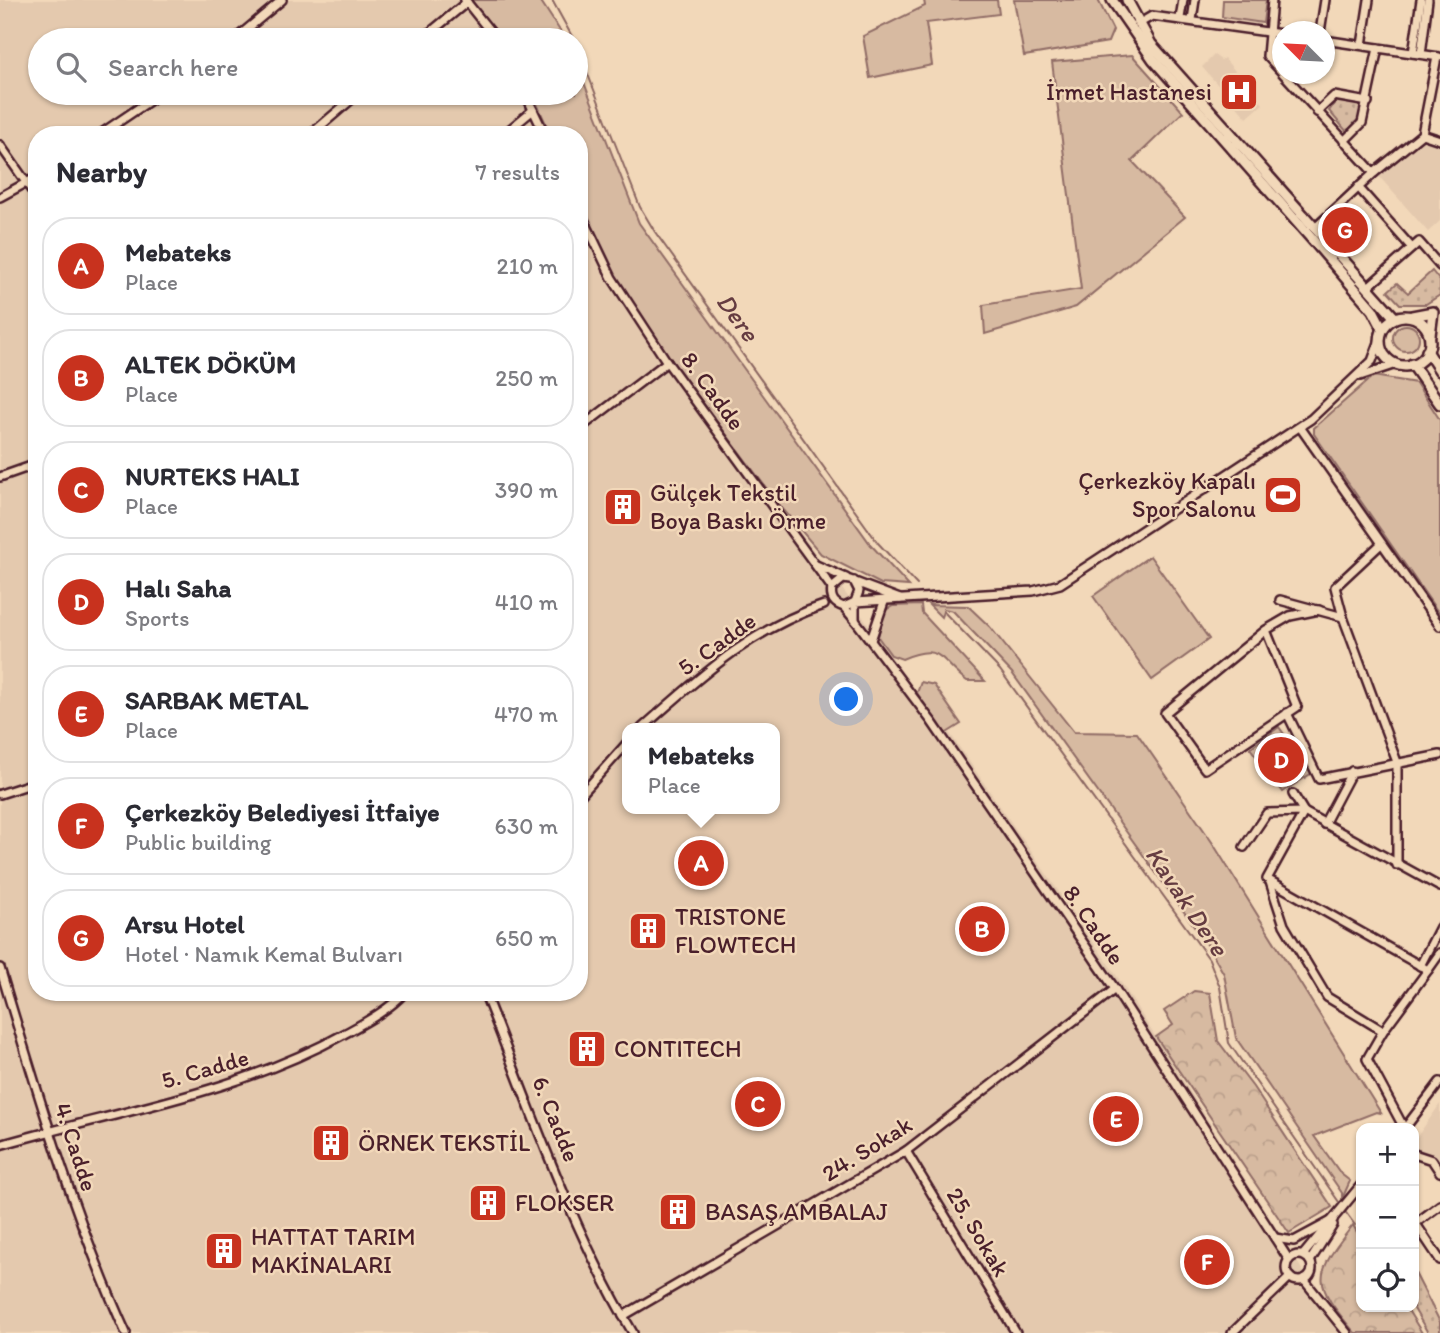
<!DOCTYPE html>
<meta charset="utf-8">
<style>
:root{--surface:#fff;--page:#f7f7f7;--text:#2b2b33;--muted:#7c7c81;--line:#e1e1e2;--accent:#c8321e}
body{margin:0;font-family:Itim,sans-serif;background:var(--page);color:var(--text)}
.controls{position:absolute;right:21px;bottom:21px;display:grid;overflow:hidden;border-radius:14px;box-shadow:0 2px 5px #0004}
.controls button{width:63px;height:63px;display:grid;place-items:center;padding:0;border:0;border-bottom:2px solid var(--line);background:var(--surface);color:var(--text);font:35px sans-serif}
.compass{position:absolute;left:1272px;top:21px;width:63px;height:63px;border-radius:50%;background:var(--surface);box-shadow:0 2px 5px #0004;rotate:294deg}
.you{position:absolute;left:847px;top:700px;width:24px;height:24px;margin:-18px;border:5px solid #fff;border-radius:50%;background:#1a73e8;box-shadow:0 0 0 10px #1a73e833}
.badge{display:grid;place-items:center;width:46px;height:46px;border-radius:50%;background:var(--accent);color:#fff;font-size:23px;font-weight:700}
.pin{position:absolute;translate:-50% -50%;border:4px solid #fff;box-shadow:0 2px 7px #0006}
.popup{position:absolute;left:622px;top:723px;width:158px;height:91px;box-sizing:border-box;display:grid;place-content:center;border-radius:14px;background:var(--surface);filter:drop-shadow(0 2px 5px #0005);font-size:23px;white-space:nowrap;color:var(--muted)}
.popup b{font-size:26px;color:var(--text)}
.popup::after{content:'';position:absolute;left:50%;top:100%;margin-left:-14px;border:14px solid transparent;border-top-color:var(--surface)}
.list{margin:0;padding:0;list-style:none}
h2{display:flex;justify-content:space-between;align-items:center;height:91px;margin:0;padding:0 28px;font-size:30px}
h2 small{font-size:23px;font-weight:400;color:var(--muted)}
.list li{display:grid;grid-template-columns:46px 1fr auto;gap:21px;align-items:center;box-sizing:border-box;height:98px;margin:0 14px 14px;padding:0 14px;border:2px solid var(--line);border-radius:28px}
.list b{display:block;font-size:26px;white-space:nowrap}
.list p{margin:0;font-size:23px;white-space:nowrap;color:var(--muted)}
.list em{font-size:23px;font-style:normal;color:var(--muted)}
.icon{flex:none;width:38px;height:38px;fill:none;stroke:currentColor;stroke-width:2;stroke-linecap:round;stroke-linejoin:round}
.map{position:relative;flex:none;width:1440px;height:1333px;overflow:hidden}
.search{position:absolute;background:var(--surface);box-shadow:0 2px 5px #0004;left:28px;top:28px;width:560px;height:77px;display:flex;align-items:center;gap:18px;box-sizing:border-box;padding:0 24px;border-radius:38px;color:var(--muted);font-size:26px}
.panel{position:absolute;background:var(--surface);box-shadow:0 2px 5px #0004;left:28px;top:126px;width:560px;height:875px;border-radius:28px}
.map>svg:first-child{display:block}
</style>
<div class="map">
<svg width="1440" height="1333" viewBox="0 0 1440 1333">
<defs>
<pattern id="forest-crowns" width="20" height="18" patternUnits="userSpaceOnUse" patternTransform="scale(1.75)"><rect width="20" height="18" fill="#d7baa1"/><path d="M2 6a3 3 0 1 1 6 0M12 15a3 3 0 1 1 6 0" fill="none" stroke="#ba9f8b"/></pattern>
<pattern id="park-dots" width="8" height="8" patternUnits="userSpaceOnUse" patternTransform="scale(1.75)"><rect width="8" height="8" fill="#d7baa1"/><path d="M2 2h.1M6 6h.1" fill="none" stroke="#ba9f8b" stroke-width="1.8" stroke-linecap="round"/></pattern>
</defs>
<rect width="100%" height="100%" fill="#f2d8b9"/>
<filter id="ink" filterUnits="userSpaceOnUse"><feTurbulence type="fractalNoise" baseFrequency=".0143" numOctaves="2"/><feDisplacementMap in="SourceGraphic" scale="14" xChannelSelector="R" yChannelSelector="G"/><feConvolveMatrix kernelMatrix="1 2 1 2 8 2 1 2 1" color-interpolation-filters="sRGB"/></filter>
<g filter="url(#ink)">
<g fill="#e4c9ae" fill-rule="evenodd">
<path d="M 0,0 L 462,0 L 500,40 L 40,40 L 40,93 L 529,93 L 547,135 L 37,135 L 37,992 L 579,992 L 579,206 L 612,280 L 878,637 L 945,734 L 949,732 L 1121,982 L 1342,1333 L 0,1333 ZM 628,728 L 774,728 L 774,809 L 628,809 Z"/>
<polygon points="1214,55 1221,60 1224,58 1263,104 1247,118 1202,67"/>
<polygon points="1421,139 1440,145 1440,221 1428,232 1377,174"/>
<polygon points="1440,1104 1440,1161 1414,1151 1414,1141"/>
</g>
<g fill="#d7baa1" stroke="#906c66" stroke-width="2">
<polygon points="467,0 540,0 566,40 504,40"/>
<polygon points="924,0 997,0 999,14 926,23 932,65 870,78 863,36 925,6"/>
<polygon points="1014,0 1098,0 1113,30 1108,42 1024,56"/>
<polygon points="1223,0 1266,0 1263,23 1222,17"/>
<polygon points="1132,55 1183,112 1132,161 1185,217 1076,307 985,334 983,305 1081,289 1052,62"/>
<polygon points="576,62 639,223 871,545 909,586 881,584 821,554 776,501 677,368 614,278 579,199 579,135 551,135 532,93 576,93"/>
<circle cx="1406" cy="338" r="13"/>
<polygon points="1373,376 1416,383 1440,420 1440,615 1314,434 1314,428"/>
<polygon points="1150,556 1209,639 1152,680 1093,596"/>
<path d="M 921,605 L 922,613 L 985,681 L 967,681 C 939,660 942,642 902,659 L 891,655 L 878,637 L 884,611 L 893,606 Z"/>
<polygon points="929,605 968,606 990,627 1074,732 1137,733 1212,842 1381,1113 1376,1112 1314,1136 1341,1174 1350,1181 1342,1199 1342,1193 1236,1038 1224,974 1205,941 1012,673 953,611 944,609 941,617"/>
<polygon points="921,682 934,685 961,724 945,734 917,693"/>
<polygon points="1279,727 1312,773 1283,792 1250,748"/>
</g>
<g fill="url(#forest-crowns)" stroke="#906c66" stroke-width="2">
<polygon points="1194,991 1210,993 1218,1041 1253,1087 1332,1207 1289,1233 1156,1037 1173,1025 1164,1011"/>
<path d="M 1353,1225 L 1361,1239 L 1361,1307 L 1406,1307 L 1422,1333 L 1355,1333 C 1312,1282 1312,1277 1353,1225 Z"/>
</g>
<g fill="url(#park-dots)" stroke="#906c66" stroke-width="2">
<polygon points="1337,100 1365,105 1360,117 1347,132 1329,111"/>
<polygon points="1432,271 1440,281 1440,295 1426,304 1400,304 1388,291 1397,283 1408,293"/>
<polygon points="1414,1271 1440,1322 1440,1333 1428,1333 1413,1307"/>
</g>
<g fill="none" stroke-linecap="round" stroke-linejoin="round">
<g stroke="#8a6560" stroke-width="2">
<polyline points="552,0 574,40"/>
<polyline points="576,44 640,207 655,232 878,543 917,585"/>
<polyline points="943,611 1000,670 1209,959 1220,987 1229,1043 1341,1205"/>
<polyline points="1344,1210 1355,1225"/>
</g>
<g stroke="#4a1f2b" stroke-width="12">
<g id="minor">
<polyline points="465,0 497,40"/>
<polyline points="1272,0 1267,56 1374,173"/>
<polyline points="1180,18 1183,0"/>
<polyline points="1192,20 1195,0"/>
<polyline points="1140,23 1152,16 1282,34"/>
<polyline points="1320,32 1325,0"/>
<polyline points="234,40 282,0"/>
<polyline points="421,40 467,2"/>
<polyline points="1324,40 1439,57"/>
<polyline points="1362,45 1369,0"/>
<polyline points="1413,53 1421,0"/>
<polyline points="1421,54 1428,0"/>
<polyline points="525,93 545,135"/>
<polyline points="1317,112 1334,96 1368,102"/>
<polyline points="1422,134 1440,140"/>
<polyline points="99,135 161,93"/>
<polyline points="310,135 359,93"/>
<polyline points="503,135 533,110"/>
<polyline points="1344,141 1362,123 1378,48"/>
<polyline points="0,145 37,198"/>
<polyline points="1358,187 1412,248"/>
<polyline points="0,197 37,177"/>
<polyline points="579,209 612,278 667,362 832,588"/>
<polyline points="1315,228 1374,173 1422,134 1437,57"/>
<polyline points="1368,287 1419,242 1440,266"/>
<polyline points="1360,376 1396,364"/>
<polyline points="1300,427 1440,626"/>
<polyline points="579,429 667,362"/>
<polyline points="0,477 37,464"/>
<polyline points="1381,544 1335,587 1343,617 1397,762 1397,865"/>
<polyline points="816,565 846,578"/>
<path d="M 854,581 L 859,591 L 855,602 L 844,607 C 834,604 830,598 832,588 L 843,579 L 850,580 L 900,599"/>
<polyline points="1280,600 1343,617"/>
<polyline points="844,607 855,620 855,602 1033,591 1060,584 1311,419 1372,361 1381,337"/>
<polyline points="855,620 932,722 1115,989 1289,1260"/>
<polyline points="1266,630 1165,713 1205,769 1297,707 1266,630 1290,616 1319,610"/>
<polyline points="871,640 884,602"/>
<polyline points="1287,713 1319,779 1440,755"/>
<path d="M 642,728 C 700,677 749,630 824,605"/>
<polyline points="0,794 37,782"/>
<polyline points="1293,794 1304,812 1440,887"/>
<polyline points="579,797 628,742"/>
<polyline points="1324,824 1352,771"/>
<polyline points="1244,847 1267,813 1304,812 1267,879 1428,970 1440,953"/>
<polyline points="1270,882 1284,925 1327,997 1383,1031"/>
<polyline points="1420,966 1440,927"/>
<path d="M 0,968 C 37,1091 73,1216 126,1333"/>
<path d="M 484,992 C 530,1106 570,1227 633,1333"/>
<polyline points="1404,1128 1367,1059 1383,1031 1428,970"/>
<polyline points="1405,1128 1440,1082"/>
<path d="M 0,1145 C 115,1112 238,1093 344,1034 C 364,1023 389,1010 405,992"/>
<polyline points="906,1151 1016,1333"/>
<polyline points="1414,1154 1432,1160 1440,1172"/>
<polyline points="1414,1221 1440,1260"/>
<polyline points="1416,1223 1440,1205"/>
<polyline points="1275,1238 1294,1241 1333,1220"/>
<polyline points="1303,1255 1361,1185"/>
<circle cx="1299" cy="1268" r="13"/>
<polyline points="1310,1261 1333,1225"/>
<polyline points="1304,1280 1347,1333"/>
<polyline points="623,1316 906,1151 1115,989"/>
<polyline points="1232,1333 1290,1277"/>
</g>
</g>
<g stroke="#4a1f2b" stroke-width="14">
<g id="major">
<polyline points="1112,0 1153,59 1319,247 1373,310 1383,329"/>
<polyline points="1127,0 1151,44 1395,318"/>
<polyline points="1412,316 1433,312 1430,335"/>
<circle cx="1405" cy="341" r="25"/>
<polyline points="1427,351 1440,371"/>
<polyline points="1412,364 1440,404"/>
</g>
</g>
<use href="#minor" stroke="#f2d8b9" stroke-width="7"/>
<use href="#major" stroke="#f2d8b9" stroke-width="9"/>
</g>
</g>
<defs>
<g id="hospital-square" transform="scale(2.0125)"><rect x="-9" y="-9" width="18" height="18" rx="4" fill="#c8321e" stroke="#f2d8b9"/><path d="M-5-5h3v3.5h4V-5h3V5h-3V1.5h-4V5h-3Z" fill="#fff"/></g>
<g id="stadium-square" transform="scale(2.0125)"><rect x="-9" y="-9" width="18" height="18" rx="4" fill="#c8321e" stroke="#f2d8b9"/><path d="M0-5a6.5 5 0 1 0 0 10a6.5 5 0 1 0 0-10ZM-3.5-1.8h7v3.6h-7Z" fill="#fff"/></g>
<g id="building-square" transform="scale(2.0125)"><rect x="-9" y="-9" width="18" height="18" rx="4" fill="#c8321e" stroke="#f2d8b9"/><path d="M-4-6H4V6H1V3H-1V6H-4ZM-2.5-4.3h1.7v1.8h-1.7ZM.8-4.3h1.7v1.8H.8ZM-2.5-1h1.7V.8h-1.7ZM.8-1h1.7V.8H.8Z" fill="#fff"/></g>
</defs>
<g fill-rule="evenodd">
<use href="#hospital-square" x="1239" y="92"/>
<use href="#stadium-square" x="1283" y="495"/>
<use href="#building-square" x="623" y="507"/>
<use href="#building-square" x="648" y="931"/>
<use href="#building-square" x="587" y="1049"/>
<use href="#building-square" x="331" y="1143"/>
<use href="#building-square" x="488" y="1203"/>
<use href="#building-square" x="678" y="1212"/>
<use href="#building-square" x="224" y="1251"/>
</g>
<g text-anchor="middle" stroke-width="5" stroke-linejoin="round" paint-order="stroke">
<g font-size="24" fill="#4a1f2b" stroke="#f2d8b9" text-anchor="start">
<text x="1212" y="100" text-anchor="end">İrmet Hastanesi</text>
<text x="1256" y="489" text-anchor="end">Çerkezköy Kapalı<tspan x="1256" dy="28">Spor Salonu</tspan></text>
<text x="650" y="501">Gülçek Tekstil<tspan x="650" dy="28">Boya Baskı Örme</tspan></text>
<text x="675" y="925">TRISTONE<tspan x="675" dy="28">FLOWTECH</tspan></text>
<text x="614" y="1057">CONTITECH</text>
<text x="358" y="1151">ÖRNEK TEKSTİL</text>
<text x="515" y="1211">FLOKSER</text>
<text x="705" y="1220">BASAŞ AMBALAJ</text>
<text x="251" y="1245">HATTAT TARIM<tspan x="251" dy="28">MAKİNALARI</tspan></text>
</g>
<g font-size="24" fill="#4a1f2b" stroke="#f2d8b9">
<text transform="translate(713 391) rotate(54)" y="8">8. Cadde</text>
<text transform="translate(717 644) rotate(-36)" y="8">5. Cadde</text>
<text transform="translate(1094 925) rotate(56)" y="8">8. Cadde</text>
<text transform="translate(205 1069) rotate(-16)" y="8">5. Cadde</text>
<text transform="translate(556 1119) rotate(68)" y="8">6. Cadde</text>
<text transform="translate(76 1147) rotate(72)" y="8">4. Cadde</text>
<text transform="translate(867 1149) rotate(-32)" y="8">24. Sokak</text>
<text transform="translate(978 1232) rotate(59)" y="8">25. Sokak</text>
</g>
<g font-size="26" font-style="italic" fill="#653c41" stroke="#f2d8b9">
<text transform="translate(738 317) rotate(54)" y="9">Dere</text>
<text transform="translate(1187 901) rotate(56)" y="9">Kavak Dere</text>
</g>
</g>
</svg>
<div class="controls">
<button>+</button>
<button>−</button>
<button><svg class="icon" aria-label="locate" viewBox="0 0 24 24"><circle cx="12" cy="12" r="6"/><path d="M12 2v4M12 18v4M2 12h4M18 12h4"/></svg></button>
</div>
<svg class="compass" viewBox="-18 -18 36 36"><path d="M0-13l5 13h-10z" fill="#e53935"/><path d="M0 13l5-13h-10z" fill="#7c7c81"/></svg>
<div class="you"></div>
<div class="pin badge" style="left:701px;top:863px">A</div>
<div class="popup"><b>Mebateks</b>Place</div>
<div class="pin badge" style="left:982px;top:929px">B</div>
<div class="pin badge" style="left:758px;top:1104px">C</div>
<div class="pin badge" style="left:1281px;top:760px">D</div>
<div class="pin badge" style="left:1116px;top:1119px">E</div>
<div class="pin badge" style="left:1207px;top:1262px">F</div>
<div class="pin badge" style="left:1345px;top:230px">G</div>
<div class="search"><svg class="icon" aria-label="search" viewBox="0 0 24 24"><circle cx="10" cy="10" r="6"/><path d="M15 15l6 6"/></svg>Search here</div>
<section class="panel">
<h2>Nearby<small>7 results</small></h2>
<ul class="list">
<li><span class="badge">A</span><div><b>Mebateks</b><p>Place</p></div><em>210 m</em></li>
<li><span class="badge">B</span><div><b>ALTEK DÖKÜM</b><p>Place</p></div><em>250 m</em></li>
<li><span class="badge">C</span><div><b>NURTEKS HALI</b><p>Place</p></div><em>390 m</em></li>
<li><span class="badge">D</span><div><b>Halı Saha</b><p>Sports</p></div><em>410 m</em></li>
<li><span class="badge">E</span><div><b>SARBAK METAL</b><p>Place</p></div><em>470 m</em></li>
<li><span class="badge">F</span><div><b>Çerkezköy Belediyesi İtfaiye</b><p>Public building</p></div><em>630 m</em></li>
<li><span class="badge">G</span><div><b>Arsu Hotel</b><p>Hotel · Namık Kemal Bulvarı</p></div><em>650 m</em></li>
</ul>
</section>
</div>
